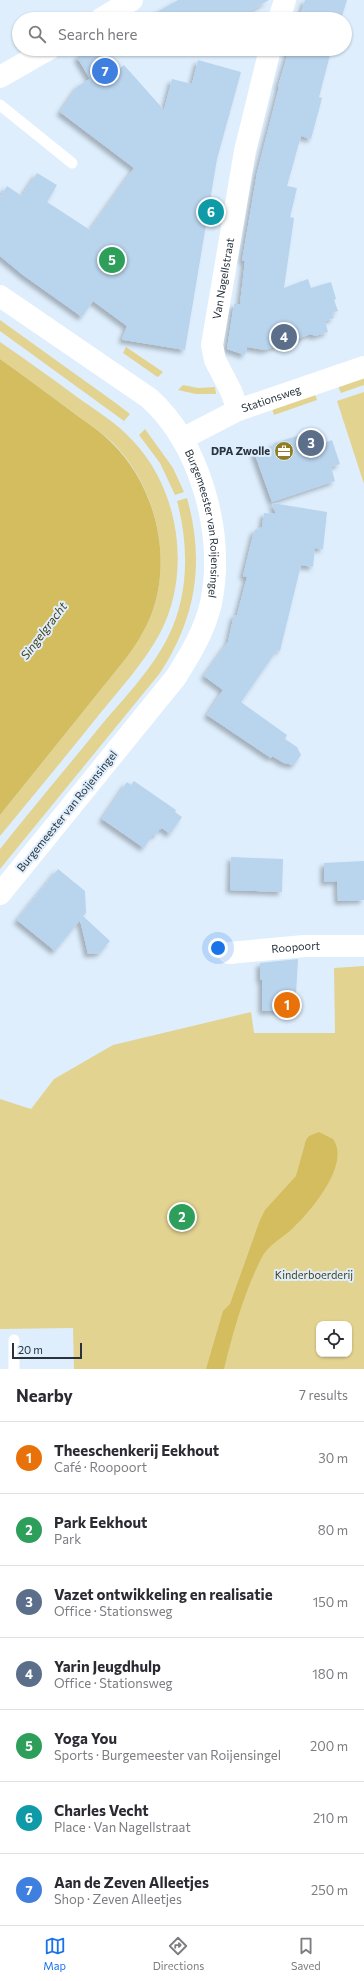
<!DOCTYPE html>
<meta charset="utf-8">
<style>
:root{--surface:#fff;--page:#f7f7f7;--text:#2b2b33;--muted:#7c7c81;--line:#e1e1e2;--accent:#1a73e8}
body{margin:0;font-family:Commissioner,sans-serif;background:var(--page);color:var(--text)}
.controls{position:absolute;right:12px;bottom:12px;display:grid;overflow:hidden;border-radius:8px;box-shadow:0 1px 3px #0004}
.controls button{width:36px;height:36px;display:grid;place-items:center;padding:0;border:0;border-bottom:1px solid var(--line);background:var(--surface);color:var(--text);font:20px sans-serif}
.scale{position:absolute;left:12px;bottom:10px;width:70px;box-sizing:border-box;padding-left:4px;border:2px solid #28333d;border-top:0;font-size:11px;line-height:14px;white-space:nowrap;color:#28333d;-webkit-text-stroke:3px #deeefd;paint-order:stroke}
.you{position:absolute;left:218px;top:948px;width:14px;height:14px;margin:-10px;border:3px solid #fff;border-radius:50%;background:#1a73e8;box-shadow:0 0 0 6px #1a73e833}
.badge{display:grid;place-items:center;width:26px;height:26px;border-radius:50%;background:var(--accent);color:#fff;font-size:13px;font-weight:700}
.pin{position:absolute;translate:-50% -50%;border:2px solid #fff;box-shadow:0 1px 4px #0006}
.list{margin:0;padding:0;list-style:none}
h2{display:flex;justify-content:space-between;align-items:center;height:52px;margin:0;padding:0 16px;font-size:17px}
h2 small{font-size:13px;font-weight:400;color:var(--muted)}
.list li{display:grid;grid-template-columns:26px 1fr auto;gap:12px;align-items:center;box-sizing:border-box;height:72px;padding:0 16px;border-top:1px solid var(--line)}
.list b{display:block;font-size:15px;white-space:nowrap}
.list p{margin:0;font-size:13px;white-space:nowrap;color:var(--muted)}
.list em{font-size:13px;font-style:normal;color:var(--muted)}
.icon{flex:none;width:22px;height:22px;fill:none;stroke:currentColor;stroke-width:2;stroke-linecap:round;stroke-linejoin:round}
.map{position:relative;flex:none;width:364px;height:1369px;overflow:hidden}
.search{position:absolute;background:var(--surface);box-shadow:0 1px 3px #0004;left:12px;right:12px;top:12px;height:44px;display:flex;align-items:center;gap:10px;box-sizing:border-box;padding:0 14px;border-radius:22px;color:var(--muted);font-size:15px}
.sheet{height:556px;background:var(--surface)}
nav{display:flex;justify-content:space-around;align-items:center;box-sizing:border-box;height:56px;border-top:1px solid var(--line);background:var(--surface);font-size:11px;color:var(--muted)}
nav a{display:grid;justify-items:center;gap:2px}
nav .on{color:var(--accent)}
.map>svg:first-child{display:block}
</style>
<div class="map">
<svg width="364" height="1369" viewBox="0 0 364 1369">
<defs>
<filter id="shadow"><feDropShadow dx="-3.5" dy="3.5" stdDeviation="2" flood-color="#0004"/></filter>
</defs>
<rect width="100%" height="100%" fill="#deeefd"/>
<g fill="#e3d391" fill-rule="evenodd">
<polygon points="0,320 117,404 130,414 124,421 0,331"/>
<path d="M 0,342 C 26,360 52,378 77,397 C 97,411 118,424 134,442 C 180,491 192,575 159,635 C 143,664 119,690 98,716 C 66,756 33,796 0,836 L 0,815 L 127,657 C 136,645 144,632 150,618 C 174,559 156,486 112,442 C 99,430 84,421 71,411 C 47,393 24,376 0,359 Z"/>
<polygon points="126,347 163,372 158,377 156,376 123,353"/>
<polygon points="364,377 364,385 341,393 338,386"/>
<polygon points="183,385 198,388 215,387 216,394 196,394 178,390"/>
<polygon points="364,392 364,484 337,401"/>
<polygon points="315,394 317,400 274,415 272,408"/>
<polygon points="145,429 173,468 184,492 175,495 160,463 139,435"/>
<path d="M 187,498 C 205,562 196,618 160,673 L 0,869 L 0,849 C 31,810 63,772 94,734 C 119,703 150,673 168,637 C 189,595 189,546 177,501 Z"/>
<path d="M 364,966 L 364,1369 L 74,1369 L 73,1328 L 0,1329 L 0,1099 L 31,1109 L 54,1079 L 113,1045 L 251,1012 L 254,1033 L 335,1033 L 334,968 ZM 319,1324 L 349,1324 L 349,1354 L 319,1354 Z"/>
</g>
<g fill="#d4bd5e">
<path d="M 0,359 C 24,376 47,393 71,411 C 84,421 99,430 111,442 C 156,486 174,559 150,618 C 144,632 136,645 127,657 L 0,815 Z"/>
<path d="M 319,1132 L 333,1139 C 351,1164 311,1211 293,1228 C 283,1238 267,1245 261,1259 C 244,1293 233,1332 224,1369 L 206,1369 L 223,1311 L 230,1304 L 260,1220 L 265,1210 L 296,1176 L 306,1140 L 309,1136 Z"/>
</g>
<g fill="#b9d4ed" filter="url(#shadow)">
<polygon points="178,0 269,0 237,19 145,19"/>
<polygon points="305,0 347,0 341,19 299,19"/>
<polygon points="91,49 99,49 113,74 124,65 164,110 172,79 192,84 198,60 241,72 217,159 185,350 124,340 122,339 127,326 93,301 82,317 23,275 0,256 0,197 7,186 22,196 37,173 57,185 47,202 90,230 134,168 60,112 78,86 90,79 77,57"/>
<polygon points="289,49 325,49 331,51 319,97 322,98 311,139 301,136 287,186 297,188 290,217 294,218 284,288 308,279 311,288 331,282 336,299 334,300 338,311 332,313 334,318 325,321 328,332 315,336 311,334 265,350 247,347 245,355 227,349 234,304 240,304 245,261 242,261 257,173 279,87 278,87"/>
<polygon points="318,430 322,444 332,440 340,464 331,467 335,481 272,502 254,452 274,445 274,443"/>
<polygon points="272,503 327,512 323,549 315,548 313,567 301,565 280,651 277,650 241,702 287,735 285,739 297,747 301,755 294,765 284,763 272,756 271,758 207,715 223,690 204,676 228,642 234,615 237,615 247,577 243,576 254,531 262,527 264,513 276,514"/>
<polygon points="134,781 176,810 175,812 182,817 170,834 162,828 159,830 155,836 153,834 144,848 102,819 127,782 131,785"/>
<polygon points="231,857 283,859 282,892 230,890"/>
<polygon points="364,861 364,900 338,901 337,881 324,882 324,863"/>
<polygon points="58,869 85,891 86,913 83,916 110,941 100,953 88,954 80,920 55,951 17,920"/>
<polygon points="298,959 295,1011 262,1011 262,980 260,980 260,963"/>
</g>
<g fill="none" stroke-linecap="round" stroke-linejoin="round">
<g stroke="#fff" stroke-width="11">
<polyline points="0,105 72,163"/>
<polyline points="14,1369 14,1340"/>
</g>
<g stroke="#fff" stroke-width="22">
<polyline points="101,19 132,0"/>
<polyline points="279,19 285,0"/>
<polyline points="0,77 49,49"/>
<path id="s1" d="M 238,410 L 231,391 L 215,360 L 212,345 L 245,151 L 270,49"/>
<path id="s2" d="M 182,439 L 238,410 L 364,367"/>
<path id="s3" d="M 229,953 L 304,946 L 364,946"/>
</g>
<path stroke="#fff" stroke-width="22" id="s4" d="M 0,296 L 149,398 C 201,445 225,534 211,603 C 205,630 191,653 176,677 L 0,894"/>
</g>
<defs>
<g id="office-disc" transform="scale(1)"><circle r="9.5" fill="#917d24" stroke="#deeefd"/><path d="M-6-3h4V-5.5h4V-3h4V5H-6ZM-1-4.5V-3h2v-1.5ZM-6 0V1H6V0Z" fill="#fff"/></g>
</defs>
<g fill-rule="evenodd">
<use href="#office-disc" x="284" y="451"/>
</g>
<g text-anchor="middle" stroke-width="4" stroke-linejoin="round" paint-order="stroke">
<g font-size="11" fill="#28333d" stroke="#deeefd">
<text dy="4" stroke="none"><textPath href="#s1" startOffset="138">Van Nagellstraat</textPath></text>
<text dy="4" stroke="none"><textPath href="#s2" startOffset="98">Stationsweg</textPath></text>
<text dy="4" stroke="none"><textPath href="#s4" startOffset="322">Burgemeester van Roijensingel</textPath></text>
<text transform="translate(67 811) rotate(-51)" y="4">Burgemeester van Roijensingel</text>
<text dy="4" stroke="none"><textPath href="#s3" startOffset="67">Roopoort</textPath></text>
</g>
<g font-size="11" font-weight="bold" fill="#28333d" stroke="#deeefd" text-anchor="end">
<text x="270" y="455">DPA Zwolle</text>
</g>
<g font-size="11" fill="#483f17" stroke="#deeefd">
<text x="314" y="1279">Kinderboerderij</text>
</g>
<g font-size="12" font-style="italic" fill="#4b4219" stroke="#deeefd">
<text transform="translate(44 631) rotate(-53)" y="4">Singelgracht</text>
</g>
</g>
</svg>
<div class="controls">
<button><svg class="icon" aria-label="locate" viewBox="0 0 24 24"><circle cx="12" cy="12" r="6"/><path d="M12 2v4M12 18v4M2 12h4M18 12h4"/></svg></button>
</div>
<div class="scale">20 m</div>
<div class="you"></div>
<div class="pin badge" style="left:287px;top:1005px;background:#e8710a">1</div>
<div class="pin badge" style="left:182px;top:1217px;background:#2e9e5b">2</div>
<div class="pin badge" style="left:311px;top:443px;background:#5c6f8a">3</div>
<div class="pin badge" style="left:284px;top:337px;background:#5c6f8a">4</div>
<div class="pin badge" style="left:112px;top:260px;background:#2e9e5b">5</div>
<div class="pin badge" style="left:211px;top:212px;background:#0f9aa8">6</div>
<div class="pin badge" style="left:105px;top:71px;background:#3f7fe0">7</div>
<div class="search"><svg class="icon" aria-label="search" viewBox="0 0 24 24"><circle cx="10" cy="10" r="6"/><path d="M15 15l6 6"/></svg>Search here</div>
</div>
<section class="sheet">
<h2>Nearby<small>7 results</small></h2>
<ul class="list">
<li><span class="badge" style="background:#e8710a">1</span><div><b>Theeschenkerij Eekhout</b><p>Café · Roopoort</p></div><em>30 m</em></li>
<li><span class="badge" style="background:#2e9e5b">2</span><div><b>Park Eekhout</b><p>Park</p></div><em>80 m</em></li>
<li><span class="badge" style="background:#5c6f8a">3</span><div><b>Vazet ontwikkeling en realisatie</b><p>Office · Stationsweg</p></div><em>150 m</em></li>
<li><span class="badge" style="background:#5c6f8a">4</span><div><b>Yarin Jeugdhulp</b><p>Office · Stationsweg</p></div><em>180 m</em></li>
<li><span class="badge" style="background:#2e9e5b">5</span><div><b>Yoga You</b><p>Sports · Burgemeester van Roijensingel</p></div><em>200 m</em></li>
<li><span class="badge" style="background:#0f9aa8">6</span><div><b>Charles Vecht</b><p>Place · Van Nagellstraat</p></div><em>210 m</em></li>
<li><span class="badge" style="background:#3f7fe0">7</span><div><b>Aan de Zeven Alleetjes</b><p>Shop · Zeven Alleetjes</p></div><em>250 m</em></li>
</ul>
</section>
<nav>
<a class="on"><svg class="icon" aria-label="map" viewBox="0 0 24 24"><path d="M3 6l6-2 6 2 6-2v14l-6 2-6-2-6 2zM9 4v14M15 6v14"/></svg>Map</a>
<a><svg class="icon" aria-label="directions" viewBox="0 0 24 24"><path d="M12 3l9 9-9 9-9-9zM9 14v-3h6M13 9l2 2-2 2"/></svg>Directions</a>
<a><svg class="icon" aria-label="saved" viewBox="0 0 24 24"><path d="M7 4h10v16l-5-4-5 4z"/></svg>Saved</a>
</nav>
